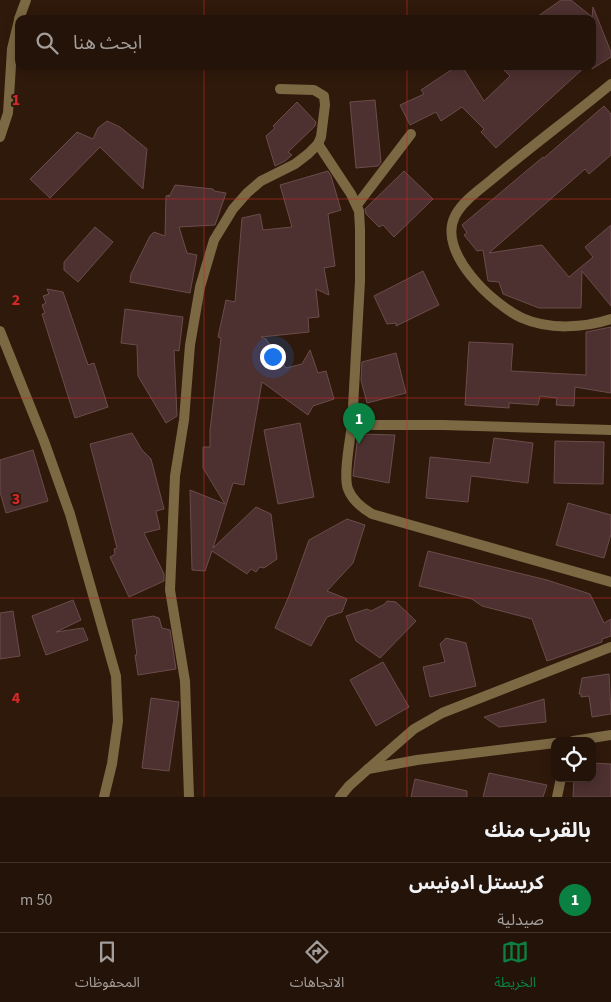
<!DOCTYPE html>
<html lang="ar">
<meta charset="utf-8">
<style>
:root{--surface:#231308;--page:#2b1c12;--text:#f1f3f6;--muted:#a39e9c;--line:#403229;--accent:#0b8043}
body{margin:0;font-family:"Source Sans 3","Noto Sans Arabic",sans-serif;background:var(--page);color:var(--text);direction:rtl}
.controls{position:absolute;right:15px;bottom:15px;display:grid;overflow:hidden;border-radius:10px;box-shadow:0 2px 12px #0003}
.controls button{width:45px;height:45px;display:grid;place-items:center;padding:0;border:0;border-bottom:1px solid var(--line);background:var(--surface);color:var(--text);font:25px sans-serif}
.you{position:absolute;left:272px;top:356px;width:18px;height:18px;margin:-12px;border:4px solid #fff;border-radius:50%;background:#1a73e8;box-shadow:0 0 0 8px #1a73e833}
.badge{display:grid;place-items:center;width:32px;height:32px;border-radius:50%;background:var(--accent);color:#fff;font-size:16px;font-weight:700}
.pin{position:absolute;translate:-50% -41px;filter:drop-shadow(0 1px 2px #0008)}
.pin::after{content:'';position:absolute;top:26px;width:18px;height:15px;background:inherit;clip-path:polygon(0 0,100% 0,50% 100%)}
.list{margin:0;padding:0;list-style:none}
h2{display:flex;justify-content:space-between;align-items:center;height:65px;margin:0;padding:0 20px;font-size:21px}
h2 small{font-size:16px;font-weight:400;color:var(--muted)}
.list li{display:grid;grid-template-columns:32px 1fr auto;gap:15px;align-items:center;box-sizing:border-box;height:70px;padding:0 20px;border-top:1px solid var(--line)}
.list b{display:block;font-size:19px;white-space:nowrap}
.list p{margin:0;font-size:16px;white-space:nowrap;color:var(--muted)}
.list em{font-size:16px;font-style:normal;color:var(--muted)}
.icon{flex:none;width:28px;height:28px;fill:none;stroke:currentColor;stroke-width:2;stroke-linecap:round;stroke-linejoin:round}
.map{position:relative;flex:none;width:611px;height:797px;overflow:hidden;direction:ltr}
.search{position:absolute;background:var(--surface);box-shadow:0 2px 12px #0003;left:15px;right:15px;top:15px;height:55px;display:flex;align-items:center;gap:12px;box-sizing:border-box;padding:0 18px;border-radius:10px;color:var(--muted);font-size:19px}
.sheet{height:135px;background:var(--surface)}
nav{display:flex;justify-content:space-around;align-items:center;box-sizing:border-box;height:70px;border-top:1px solid var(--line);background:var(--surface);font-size:14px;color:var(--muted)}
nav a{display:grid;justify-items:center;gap:2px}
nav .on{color:var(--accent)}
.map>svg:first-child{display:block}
</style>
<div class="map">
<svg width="611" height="797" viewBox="0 0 611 797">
<rect width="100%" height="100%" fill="#2f190b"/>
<g fill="#4d3030" stroke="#6b4c4b">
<polygon points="561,0 571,0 592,17 593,7 611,52 611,57 592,69 592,19 534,19"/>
<polygon points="457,66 462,66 484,101 510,76 500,66 586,66 496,148 481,132 484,129 462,107 441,121 436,112 410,125 400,105 424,94 421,90"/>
<polygon points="375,100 381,162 378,166 356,168 350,102"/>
<polygon points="297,102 316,122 315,126 288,152 292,155 285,161 275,166 266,136 275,128 273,126"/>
<polygon points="604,106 611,114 611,155 589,174 585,169 489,253 542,245 569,277 593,257 585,247 611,225 611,306 582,271 581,308 539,308 503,294 499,282 488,281 483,250 477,251 464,235 467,233 462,225 543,157 544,158"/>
<polygon points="107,121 120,127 147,149 143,189 100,147 50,198 30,179 77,132 93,139 98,128"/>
<polygon points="328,171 331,176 341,210 328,214 335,266 324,268 329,295 316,289 319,317 308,318 309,332 261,337 266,339 286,368 302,364 310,350 318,373 326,371 334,399 313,406 308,415 262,382 244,485 233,483 213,548 256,507 271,514 277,559 264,568 260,567 256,572 251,569 247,574 212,551 205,571 192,570 190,490 225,504 203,468 203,447 210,447 210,430 221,338 218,337 226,300 235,302 242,218 260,214 263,230 292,227 280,185"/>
<polygon points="404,171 433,199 394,237 383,225 379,227 366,214 365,209"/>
<polygon points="175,185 213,189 214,191 226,193 215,225 179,227 187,253 197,255 190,293 130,282 131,274 150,236 154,232 165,236 166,196 169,195 169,197"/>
<polygon points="95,227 113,242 78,282 64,270 64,262"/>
<polygon points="423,271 439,305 396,326 396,323 387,324 374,296"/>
<polygon points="47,289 63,292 88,365 94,363 108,407 75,418 42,314 45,313 42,305 46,303 43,296 49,294"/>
<polygon points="125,309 183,317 179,351 174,350 177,416 166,423 138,376 137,345 121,343"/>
<polygon points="611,327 611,393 575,387 574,406 556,405 557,398 540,396 538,405 509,403 509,408 465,405 469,342 513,344 511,371 586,375 586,332"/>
<polygon points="396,353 406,393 367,403 361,380 362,362"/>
<polygon points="300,423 314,497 278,504 264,430"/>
<polygon points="132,433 142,450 151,459 164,509 156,511 160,529 144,533 164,574 164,581 129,597 110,557 115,554 114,549 117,548 90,444"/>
<polygon points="358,434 395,435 389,483 353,476"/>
<polygon points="494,438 533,443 528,483 471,476 468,502 426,498 430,457 490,463"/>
<polygon points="555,441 604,442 603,484 554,483"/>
<polygon points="33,450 48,501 6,513 0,492 0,460"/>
<polygon points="568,503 611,515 611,534 604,558 556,545"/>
<polygon points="347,519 365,525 353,563 327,591 347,599 342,612 327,617 311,646 275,628 289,596 309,540"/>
<polygon points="428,551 547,580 590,594 604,623 611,619 611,636 602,639 602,642 547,661 532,619 482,606 472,599 419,586"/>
<polygon points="73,600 81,620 56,632 83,628 88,640 46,655 32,616"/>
<polygon points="387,601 396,602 416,621 380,658 356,641 346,616 367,609 371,611 385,604"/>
<polygon points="13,611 20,656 0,659 0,613"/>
<polygon points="153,616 159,618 162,628 170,630 176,669 138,675 135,655 137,655 132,620"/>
<polygon points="446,638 466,643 476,686 430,697 423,667 445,662 440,644"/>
<polygon points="383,662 409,707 376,726 350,680"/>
<polygon points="609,674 611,714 592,717 589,696 581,697 581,694 579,694 582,678"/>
<polygon points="151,698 179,702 169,771 142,768"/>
<polygon points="544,699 546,722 499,727 484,717"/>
<polygon points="592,763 611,764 611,797 573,797 574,778 592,778"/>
<polygon points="489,773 547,785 543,797 483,797"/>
<polygon points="415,779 467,791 467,797 411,797"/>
</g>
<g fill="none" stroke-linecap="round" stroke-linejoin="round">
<g stroke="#7c6843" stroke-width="10">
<path d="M 611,84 C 571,117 529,148 490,181 C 478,191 462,202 455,216 C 437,252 492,304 522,318 C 549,330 584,328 611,319"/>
<polyline points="318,144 351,194 359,211 360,229 360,281 352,425"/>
<polyline points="357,205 411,134"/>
<polyline points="0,331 44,441 70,514 116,676 118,721 112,764 104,797"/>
<path d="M 611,430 L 443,425 L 352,425 C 350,440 343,476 348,489 C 352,500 362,508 372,514 L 611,582"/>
<polyline points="573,741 611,735"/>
<polyline points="368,769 414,729 442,713 611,647"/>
<polyline points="189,797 185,681 170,590 175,476 184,420 190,345 200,287 214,240 233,209 247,193 261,181 295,164 308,154 318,144 321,137 325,105 324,96 314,90 280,89"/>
<polyline points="340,797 349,786 368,769 417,760 555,743"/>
<polyline points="557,797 561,778"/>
</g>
<g stroke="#7c6843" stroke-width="10">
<polyline points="19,19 26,0"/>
<polyline points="0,137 8,113 12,49 19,20"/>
</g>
</g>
<path fill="none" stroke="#d62828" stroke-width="1" stroke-opacity="0.55" d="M 204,0 L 204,19M 407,0 L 407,19M 204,66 L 204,797M 407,66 L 407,797M 0,199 L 611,199M 0,398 L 611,398M 0,598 L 611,598"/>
<g font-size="16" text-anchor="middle" font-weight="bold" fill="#d62828" stroke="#2f190b" stroke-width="4" stroke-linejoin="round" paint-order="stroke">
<text x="16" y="105">1</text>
<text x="16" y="305">2</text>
<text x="16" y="504">3</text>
<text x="16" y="703">4</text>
</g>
</svg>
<div class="controls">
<button><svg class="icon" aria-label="locate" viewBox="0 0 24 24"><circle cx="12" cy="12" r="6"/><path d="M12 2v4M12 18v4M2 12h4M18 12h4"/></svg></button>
</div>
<div class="you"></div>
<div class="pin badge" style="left:359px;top:444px">1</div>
<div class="search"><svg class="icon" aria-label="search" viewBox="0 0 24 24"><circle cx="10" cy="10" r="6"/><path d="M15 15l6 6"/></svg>ابحث هنا</div>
</div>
<section class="sheet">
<h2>بالقرب منك<small></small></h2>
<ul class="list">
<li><span class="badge">1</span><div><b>كريستل ادونيس</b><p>صيدلية</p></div><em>50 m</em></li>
</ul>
</section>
<nav>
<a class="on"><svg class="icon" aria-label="map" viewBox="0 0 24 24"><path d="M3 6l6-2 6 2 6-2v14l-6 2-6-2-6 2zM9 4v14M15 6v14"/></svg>الخريطة</a>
<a><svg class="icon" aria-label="directions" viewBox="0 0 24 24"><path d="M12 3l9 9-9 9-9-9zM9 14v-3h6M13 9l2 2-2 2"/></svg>الاتجاهات</a>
<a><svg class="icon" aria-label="saved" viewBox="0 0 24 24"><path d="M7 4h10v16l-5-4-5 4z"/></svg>المحفوظات</a>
</nav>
